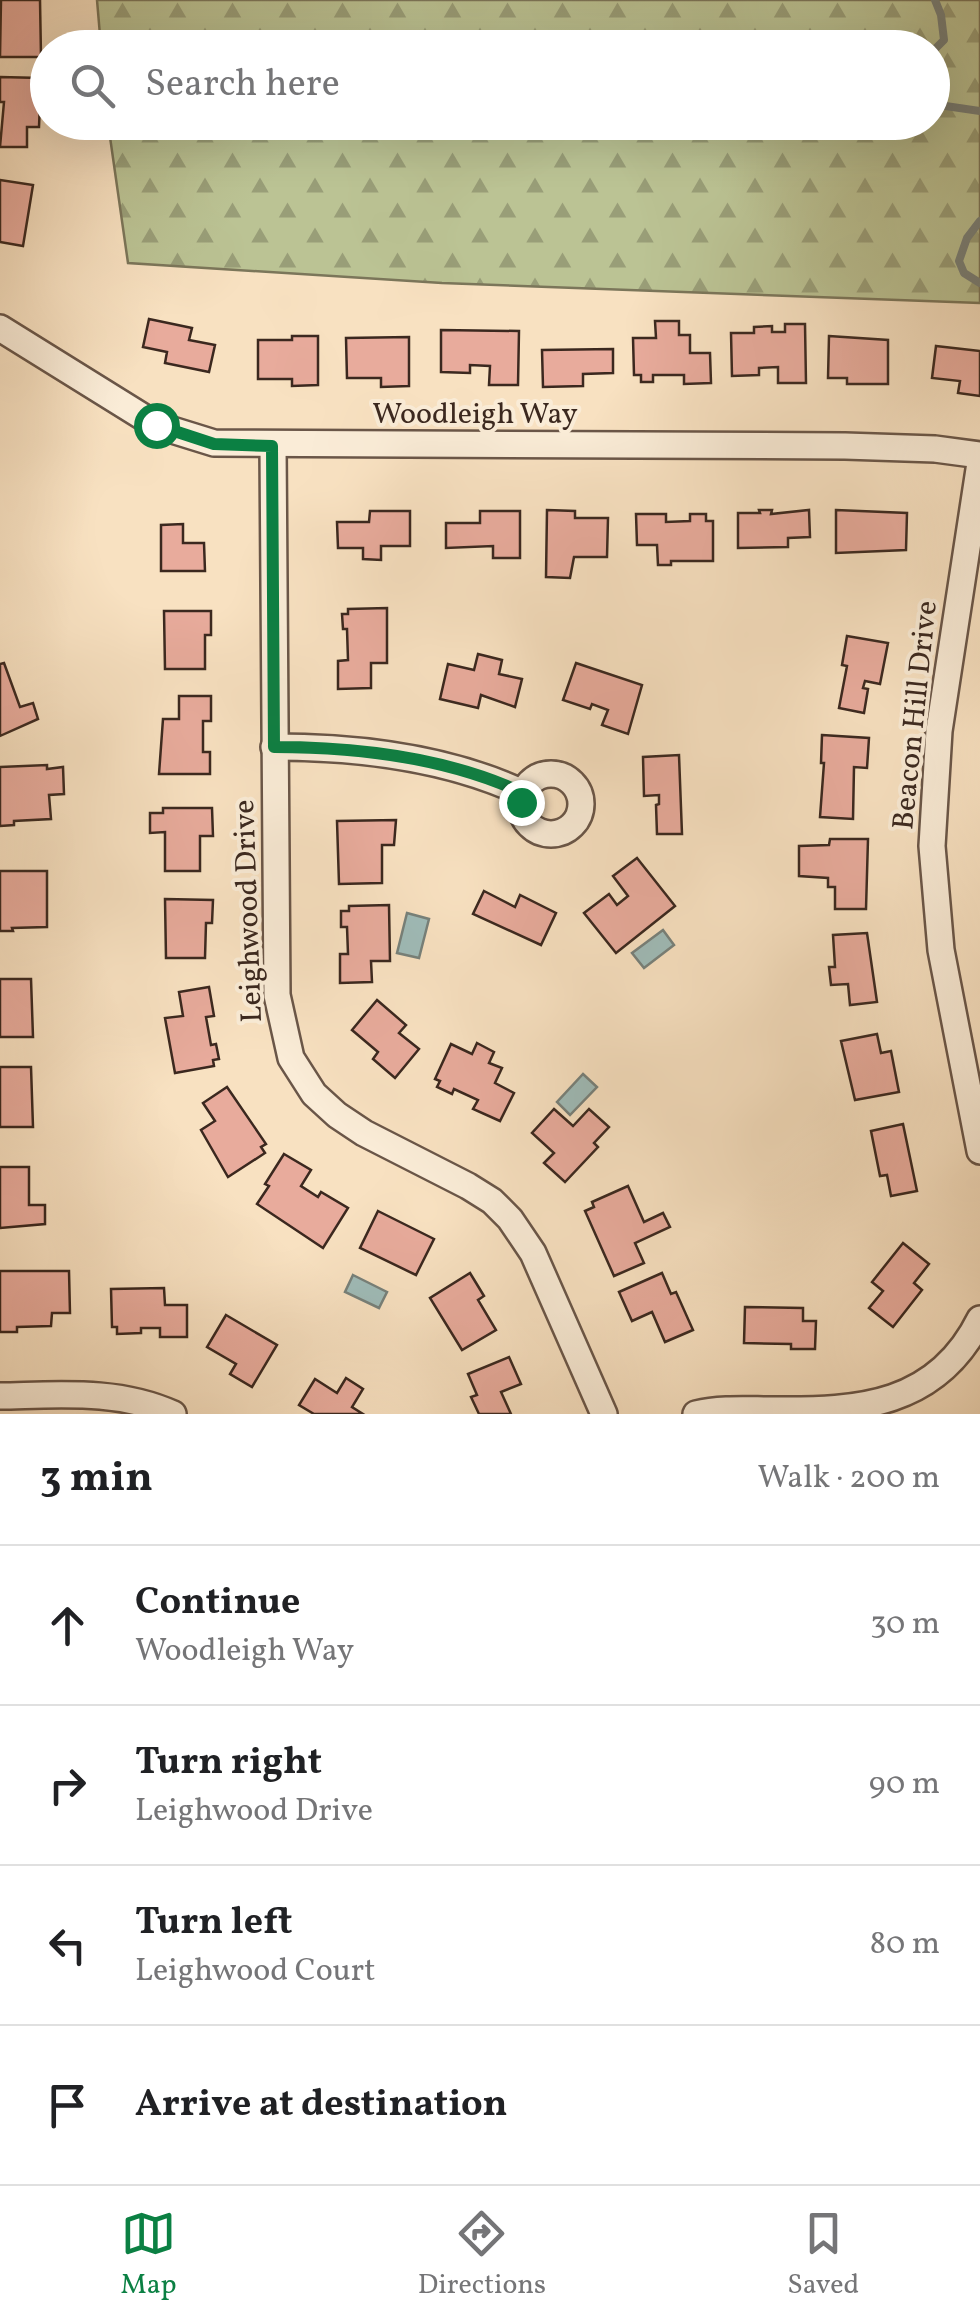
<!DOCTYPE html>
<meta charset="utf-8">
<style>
:root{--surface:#fff;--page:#f6f6f6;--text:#202124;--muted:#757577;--line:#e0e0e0;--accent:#0b8043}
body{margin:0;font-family:Vollkorn,serif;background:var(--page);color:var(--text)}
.stop{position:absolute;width:30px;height:30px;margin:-22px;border:8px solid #0b8043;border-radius:50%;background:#fff}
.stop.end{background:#0b8043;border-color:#fff;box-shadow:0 2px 10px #0008}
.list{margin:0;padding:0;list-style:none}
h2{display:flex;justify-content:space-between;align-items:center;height:130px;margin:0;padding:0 40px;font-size:42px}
h2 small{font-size:32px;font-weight:400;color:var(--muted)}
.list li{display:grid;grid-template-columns:65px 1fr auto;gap:30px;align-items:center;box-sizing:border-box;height:160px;padding:0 40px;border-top:2px solid var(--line)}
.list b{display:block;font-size:38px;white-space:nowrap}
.list p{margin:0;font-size:32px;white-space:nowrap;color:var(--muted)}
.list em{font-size:32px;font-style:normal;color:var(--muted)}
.icon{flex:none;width:55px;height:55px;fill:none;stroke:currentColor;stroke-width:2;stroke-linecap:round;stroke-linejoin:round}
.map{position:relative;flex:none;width:980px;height:1414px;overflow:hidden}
.search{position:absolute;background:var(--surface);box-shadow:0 10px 40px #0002;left:30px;right:30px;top:30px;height:110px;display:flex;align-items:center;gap:25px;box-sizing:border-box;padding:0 35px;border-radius:55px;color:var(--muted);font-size:38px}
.sheet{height:770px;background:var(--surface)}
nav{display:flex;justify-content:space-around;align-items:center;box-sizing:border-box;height:140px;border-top:2px solid var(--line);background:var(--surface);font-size:28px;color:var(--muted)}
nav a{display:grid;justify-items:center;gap:5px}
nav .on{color:var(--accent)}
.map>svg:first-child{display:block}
</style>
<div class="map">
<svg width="980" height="1414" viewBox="0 0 980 1414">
<defs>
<pattern id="forest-firs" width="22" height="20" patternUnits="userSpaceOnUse" patternTransform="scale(2.5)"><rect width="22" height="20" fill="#bbc394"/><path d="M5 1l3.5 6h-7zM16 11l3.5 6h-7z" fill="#999e78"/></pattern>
</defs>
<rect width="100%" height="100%" fill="#f8e1c1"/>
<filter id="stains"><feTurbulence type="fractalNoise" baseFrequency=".002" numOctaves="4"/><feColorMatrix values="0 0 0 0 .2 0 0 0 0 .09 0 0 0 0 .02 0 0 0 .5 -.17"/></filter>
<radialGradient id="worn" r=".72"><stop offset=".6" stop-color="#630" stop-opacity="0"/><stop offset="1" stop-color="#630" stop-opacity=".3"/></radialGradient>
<polygon fill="url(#forest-firs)" stroke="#7b765a" stroke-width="2.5" points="97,0 980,0 980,303 442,283 128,263 108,123 932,122 932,48 101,47"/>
<g fill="#9fbcb9" stroke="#77817b" stroke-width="2.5">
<polygon points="407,913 429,919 419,958 397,953"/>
<polygon points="663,930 674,945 644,968 632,953"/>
<polygon points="583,1074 597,1087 570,1115 557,1102"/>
<polygon points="353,1275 387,1292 379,1308 345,1292"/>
</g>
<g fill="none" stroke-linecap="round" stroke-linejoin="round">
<g stroke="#77817b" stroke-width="8">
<polyline points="932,52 944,40 941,15 935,0"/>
<polyline points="932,104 980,111"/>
<polyline points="980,221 967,238 959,261 964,273 980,283"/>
</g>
</g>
<g fill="#e8ab9c" stroke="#3b281f" stroke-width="2.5">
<polygon points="1,0 40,0 41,57 0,57"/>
<polygon points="0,77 41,78 39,127 27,127 27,147 0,147 4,102 0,102"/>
<polygon points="0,180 33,185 23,246 0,242"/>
<polygon points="149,319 192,328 189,340 215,345 209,372 165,363 167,352 143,347"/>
<polygon points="655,321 679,321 679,335 690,335 690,353 710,353 711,383 684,384 684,375 653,375 653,382 641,382 641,375 634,375 633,338 656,338"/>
<polygon points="785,324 805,324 806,383 778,383 778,367 759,368 759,375 732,376 731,333 754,333 754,327 772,326 772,332 785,332"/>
<polygon points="441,330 519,331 518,385 489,385 490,366 470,365 470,373 441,372"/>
<polygon points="292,336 318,336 318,385 292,386 292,379 258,379 258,340 292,340"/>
<polygon points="829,336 888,340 888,384 847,384 847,378 828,378"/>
<polygon points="409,337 409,386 381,387 381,378 347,378 346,338"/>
<polygon points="936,346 980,351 980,396 958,393 960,381 932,378"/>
<polygon points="613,349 613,373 583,374 583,386 543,387 542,350"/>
<polygon points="547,510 575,511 575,518 608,518 607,557 574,557 570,578 546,577"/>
<polygon points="759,510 772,510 771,514 809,510 810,537 788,538 788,547 738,548 738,513 760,513"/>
<polygon points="836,510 907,513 906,550 836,553"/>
<polygon points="370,511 410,511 410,546 381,546 381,560 363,559 363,548 338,548 337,522 369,522"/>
<polygon points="480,511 520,511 520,558 493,558 493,546 446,548 446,523 480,523"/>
<polygon points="636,514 666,514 666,522 690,521 690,514 706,514 706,521 713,521 713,561 671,561 671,565 658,565 657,545 637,545"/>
<polygon points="183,524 183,543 204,543 205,571 161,571 161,525"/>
<polygon points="387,608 387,663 371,663 371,688 338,689 338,661 348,660 347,629 343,629 342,614 348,614 348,609"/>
<polygon points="164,611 211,611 211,635 205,635 205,669 165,669"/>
<polygon points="847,636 888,643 880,684 865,681 863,688 868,689 864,713 839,708 847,666 842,665"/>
<polygon points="478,654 502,660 499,674 522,679 515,707 481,695 478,708 440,699 448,664 474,670"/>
<polygon points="4,663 20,707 33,703 38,719 0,736 0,664"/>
<polygon points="576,663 642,685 628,734 602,725 608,710 592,704 590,709 563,700"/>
<polygon points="179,696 211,696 211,721 203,721 203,752 210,752 210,774 159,774 163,719 179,719"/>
<polygon points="822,735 869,738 867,768 854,767 853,819 820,817 824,763 821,763"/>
<polygon points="679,755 682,834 657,834 656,805 659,804 659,795 644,796 643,757"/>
<polygon points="47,765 47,769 63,767 64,794 49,795 51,819 14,821 14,825 0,826 0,767"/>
<polygon points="163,808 212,808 213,836 200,836 200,871 165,871 165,832 150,833 150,813 163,813"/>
<polygon points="396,820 394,845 382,845 382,883 339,884 337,821"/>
<polygon points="830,839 868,839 866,909 835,909 835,887 828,887 828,878 799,876 799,846 829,845"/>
<polygon points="637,858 675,906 616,953 584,913 609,894 617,905 628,896 613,876"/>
<polygon points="0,871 47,871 47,927 12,928 13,931 0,931"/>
<polygon points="484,891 515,907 520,895 556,913 541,945 473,914"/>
<polygon points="165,899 213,900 212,923 206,923 205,958 166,958"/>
<polygon points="389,905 390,961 371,961 372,982 340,983 340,954 348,954 347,927 341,927 341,911 349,911 349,906"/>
<polygon points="867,933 877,1002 850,1005 848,984 831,985 829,967 835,967 833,935"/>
<polygon points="0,979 31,979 33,1037 0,1037"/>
<polygon points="209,987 214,1016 206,1017 211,1045 216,1044 219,1059 213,1060 214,1066 175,1073 165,1018 183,1016 179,992"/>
<polygon points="377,1000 406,1025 399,1033 419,1049 395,1078 373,1059 378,1052 352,1030"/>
<polygon points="877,1034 881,1053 891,1051 899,1092 855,1100 841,1041"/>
<polygon points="477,1043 494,1052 489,1063 502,1068 495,1083 514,1093 500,1121 473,1109 478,1100 454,1089 452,1094 437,1087 440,1081 435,1079 451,1044 472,1054"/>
<polygon points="0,1067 31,1067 33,1127 0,1127"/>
<polygon points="227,1087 266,1144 261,1147 265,1153 228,1177 201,1130 215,1121 203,1103"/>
<polygon points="554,1109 573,1126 589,1109 609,1127 594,1143 598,1147 565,1182 544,1163 554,1153 532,1133"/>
<polygon points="903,1124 917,1191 891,1196 887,1175 880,1176 871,1131"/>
<polygon points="284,1154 311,1170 301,1186 318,1197 321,1192 348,1208 323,1248 257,1204 269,1186 265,1184"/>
<polygon points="0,1167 29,1167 29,1205 45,1205 45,1224 0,1228"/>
<polygon points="628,1186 644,1222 663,1213 670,1227 635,1243 644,1263 614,1276 585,1211 594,1207 592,1202"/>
<polygon points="378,1211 434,1239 416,1275 360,1248"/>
<polygon points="903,1243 929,1264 914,1283 922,1290 893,1327 869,1308 883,1291 872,1282"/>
<polygon points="0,1271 69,1271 70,1313 52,1313 51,1326 17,1327 17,1332 0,1332"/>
<polygon points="470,1273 484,1296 478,1300 496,1330 462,1350 430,1298"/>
<polygon points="662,1273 671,1294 676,1292 693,1330 665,1342 652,1312 632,1321 619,1292"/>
<polygon points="164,1288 165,1305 187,1305 187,1337 160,1337 160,1328 141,1328 141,1333 117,1334 117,1327 112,1327 111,1289"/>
<polygon points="745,1307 803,1308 803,1321 816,1321 815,1349 791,1349 791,1344 744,1343"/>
<polygon points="226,1315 277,1345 252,1387 230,1374 236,1364 207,1347"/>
<polygon points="509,1357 521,1384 501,1392 511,1414 479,1414 471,1397 477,1395 468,1374"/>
<polygon points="346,1378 363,1389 352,1407 363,1414 314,1414 299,1405 315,1379 337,1393"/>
</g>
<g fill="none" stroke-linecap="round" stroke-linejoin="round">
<g stroke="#6a5648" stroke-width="30">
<g id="street">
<polyline points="0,328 156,425 214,443 845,446 935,449 980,455"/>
<polyline points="273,446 277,995 291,1058 314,1094 337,1115 364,1133 468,1186 492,1201 510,1219 533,1253 604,1414"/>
<polyline points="980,463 939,731 932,846 941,950 980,1151"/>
<path d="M 274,747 C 358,747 446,757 523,793"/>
<circle cx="551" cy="804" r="30"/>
<path d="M 0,1396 C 59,1395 118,1389 173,1414"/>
<path d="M 696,1414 C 721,1408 747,1410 773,1410 C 859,1411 937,1406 980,1319"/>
</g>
</g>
<use href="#street" stroke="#faecd7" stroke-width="25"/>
</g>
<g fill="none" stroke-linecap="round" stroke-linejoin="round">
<path stroke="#0b8043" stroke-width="12" d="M 156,425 L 214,444 L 272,446 L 274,747 C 358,747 446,757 523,793 L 521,802"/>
</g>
<g text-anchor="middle" stroke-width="8" stroke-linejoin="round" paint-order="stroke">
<g font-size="30" fill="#3b281f" stroke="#faecd7">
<text x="475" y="423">Woodleigh Way</text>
<text transform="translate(914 715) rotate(-84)" y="10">Beacon Hill Drive</text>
<text transform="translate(247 911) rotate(-92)" y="10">Leighwood Drive</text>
</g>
</g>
<rect width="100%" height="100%" filter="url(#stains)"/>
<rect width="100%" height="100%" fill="url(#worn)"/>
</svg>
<div class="stop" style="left:156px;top:425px"></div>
<div class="stop end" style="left:521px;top:802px"></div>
<div class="search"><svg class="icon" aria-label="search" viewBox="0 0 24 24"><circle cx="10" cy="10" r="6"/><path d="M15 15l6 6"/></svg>Search here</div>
</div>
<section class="sheet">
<h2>3 min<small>Walk · 200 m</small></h2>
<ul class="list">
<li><svg class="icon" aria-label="ahead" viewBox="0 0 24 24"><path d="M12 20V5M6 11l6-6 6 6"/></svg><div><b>Continue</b><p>Woodleigh Way</p></div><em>30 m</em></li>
<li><svg class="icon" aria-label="right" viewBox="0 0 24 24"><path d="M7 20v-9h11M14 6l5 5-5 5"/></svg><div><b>Turn right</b><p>Leighwood Drive</p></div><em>90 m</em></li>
<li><svg class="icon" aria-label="left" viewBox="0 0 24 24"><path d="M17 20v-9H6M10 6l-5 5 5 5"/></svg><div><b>Turn left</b><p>Leighwood Court</p></div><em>80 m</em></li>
<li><svg class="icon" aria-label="arrive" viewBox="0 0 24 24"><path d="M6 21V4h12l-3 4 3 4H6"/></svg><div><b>Arrive at destination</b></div></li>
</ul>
</section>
<nav>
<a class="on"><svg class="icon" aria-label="map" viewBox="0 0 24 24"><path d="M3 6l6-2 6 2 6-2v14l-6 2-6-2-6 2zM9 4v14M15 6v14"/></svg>Map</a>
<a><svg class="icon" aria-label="directions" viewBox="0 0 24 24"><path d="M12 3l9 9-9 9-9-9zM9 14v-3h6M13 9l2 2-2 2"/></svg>Directions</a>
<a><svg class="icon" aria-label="saved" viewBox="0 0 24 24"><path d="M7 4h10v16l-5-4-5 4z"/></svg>Saved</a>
</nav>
